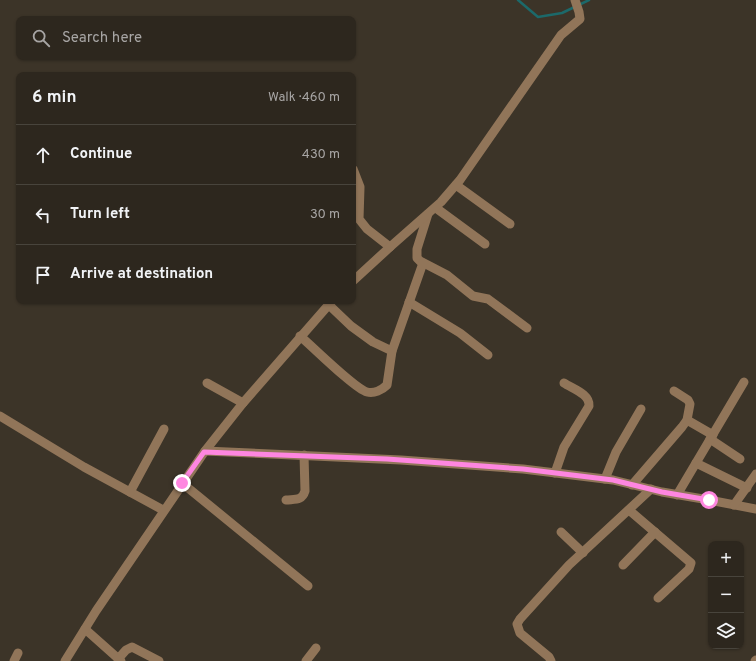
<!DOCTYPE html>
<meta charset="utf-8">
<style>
:root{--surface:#2d271e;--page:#352f27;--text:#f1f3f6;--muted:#a7a5a4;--line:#48443c}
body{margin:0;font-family:Overpass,sans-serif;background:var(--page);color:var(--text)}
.controls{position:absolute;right:12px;bottom:12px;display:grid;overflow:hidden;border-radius:8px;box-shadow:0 1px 3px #0004}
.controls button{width:36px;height:36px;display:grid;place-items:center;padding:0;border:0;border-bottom:1px solid var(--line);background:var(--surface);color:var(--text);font:20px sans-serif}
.stop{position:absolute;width:12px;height:12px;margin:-9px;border:3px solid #fe86e0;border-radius:50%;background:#fff}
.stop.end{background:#fe86e0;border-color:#fff;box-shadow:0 1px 4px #0008}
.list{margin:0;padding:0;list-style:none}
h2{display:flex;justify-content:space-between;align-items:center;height:52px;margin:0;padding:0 16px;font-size:17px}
h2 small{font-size:13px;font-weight:400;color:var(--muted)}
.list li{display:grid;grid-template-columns:26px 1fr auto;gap:12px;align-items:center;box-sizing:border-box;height:60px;padding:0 16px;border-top:1px solid var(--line)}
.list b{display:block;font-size:15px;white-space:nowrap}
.list em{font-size:13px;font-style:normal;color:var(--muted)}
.icon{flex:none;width:22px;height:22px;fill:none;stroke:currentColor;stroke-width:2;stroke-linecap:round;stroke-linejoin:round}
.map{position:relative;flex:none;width:756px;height:661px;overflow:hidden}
.search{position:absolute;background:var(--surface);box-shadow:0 1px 3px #0004;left:16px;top:16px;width:340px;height:44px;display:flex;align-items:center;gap:10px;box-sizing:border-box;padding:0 14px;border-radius:8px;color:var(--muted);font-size:15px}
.panel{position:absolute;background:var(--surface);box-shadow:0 1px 3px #0004;left:16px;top:72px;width:340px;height:232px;border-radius:8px}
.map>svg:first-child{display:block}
</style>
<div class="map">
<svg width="756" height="661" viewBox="0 0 756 661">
<rect width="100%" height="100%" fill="#3c3428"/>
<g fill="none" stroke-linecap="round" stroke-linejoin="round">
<polyline stroke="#1c696a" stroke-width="2.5" points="518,0 538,17 562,13 589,0"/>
<g stroke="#917559" stroke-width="9">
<polyline points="353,169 360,187 359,219 367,229 390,247"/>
<polyline points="456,185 510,224"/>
<polyline points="436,208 485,244"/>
<polyline points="428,214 417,249 417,258 420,261 447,275 473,296 488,299 527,328"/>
<polyline points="353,281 390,247 441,202 460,180 561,35 580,19 579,12 575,0"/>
<polyline points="409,302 460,333 488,355"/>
<polyline points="329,305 351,326 373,342 392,351"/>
<path d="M 300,336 C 313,347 355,389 367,392 C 374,394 382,390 387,385 L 392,351 L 423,263"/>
<polyline points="207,383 243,403"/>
<polyline points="0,416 84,467 163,510"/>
<polyline points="687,420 713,435"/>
<polyline points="710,439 740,459"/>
<polyline points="205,451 401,460 523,469 613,480 662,492 709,500 756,509"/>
<polyline points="696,463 747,488"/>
<path d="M 555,473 L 564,447 L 589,406 C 590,394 573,389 564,383"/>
<polyline points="605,479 616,452 641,409"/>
<polyline points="182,483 308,586"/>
<polyline points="632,485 682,427 687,420 690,404 688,400 674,391"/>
<polyline points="130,492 164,429"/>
<polyline points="677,495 744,382"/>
<path d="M 286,500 C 295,499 302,501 305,491 L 304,455"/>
<polyline points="734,505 756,474"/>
<polyline points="629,510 691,563 689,569 658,598"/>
<polyline points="561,532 583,553"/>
<polyline points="623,565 655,532"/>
<polyline points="85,629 121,661"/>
<polyline points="118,659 126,650 132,647 159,661"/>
<polyline points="14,661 18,653"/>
<polyline points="65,661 96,611 205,451 243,403 332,301"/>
<polyline points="306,661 316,648"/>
<polyline points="551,661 549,657 520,633 517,624 520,619 569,565 651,489"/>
<polyline points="755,661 756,660"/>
</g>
</g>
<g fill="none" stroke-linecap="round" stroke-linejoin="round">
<polyline stroke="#fe86e0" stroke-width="5" points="182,483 204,452 387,459 523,469 613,480 662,492 709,500"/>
</g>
</svg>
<div class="controls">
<button>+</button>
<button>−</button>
<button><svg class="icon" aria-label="layers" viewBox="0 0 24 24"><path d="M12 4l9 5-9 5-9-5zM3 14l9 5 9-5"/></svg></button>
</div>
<div class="stop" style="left:709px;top:500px"></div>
<div class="stop end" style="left:182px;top:483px"></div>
<div class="search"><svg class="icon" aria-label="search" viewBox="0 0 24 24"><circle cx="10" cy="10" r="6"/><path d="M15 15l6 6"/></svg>Search here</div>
<section class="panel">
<h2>6 min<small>Walk · 460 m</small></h2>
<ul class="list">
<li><svg class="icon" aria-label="ahead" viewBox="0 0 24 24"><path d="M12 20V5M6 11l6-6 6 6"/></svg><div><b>Continue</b></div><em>430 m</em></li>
<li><svg class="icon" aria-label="left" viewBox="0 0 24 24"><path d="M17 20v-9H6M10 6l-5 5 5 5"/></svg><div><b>Turn left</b></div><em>30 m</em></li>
<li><svg class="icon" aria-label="arrive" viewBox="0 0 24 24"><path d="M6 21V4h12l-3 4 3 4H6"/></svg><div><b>Arrive at destination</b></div></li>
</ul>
</section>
</div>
